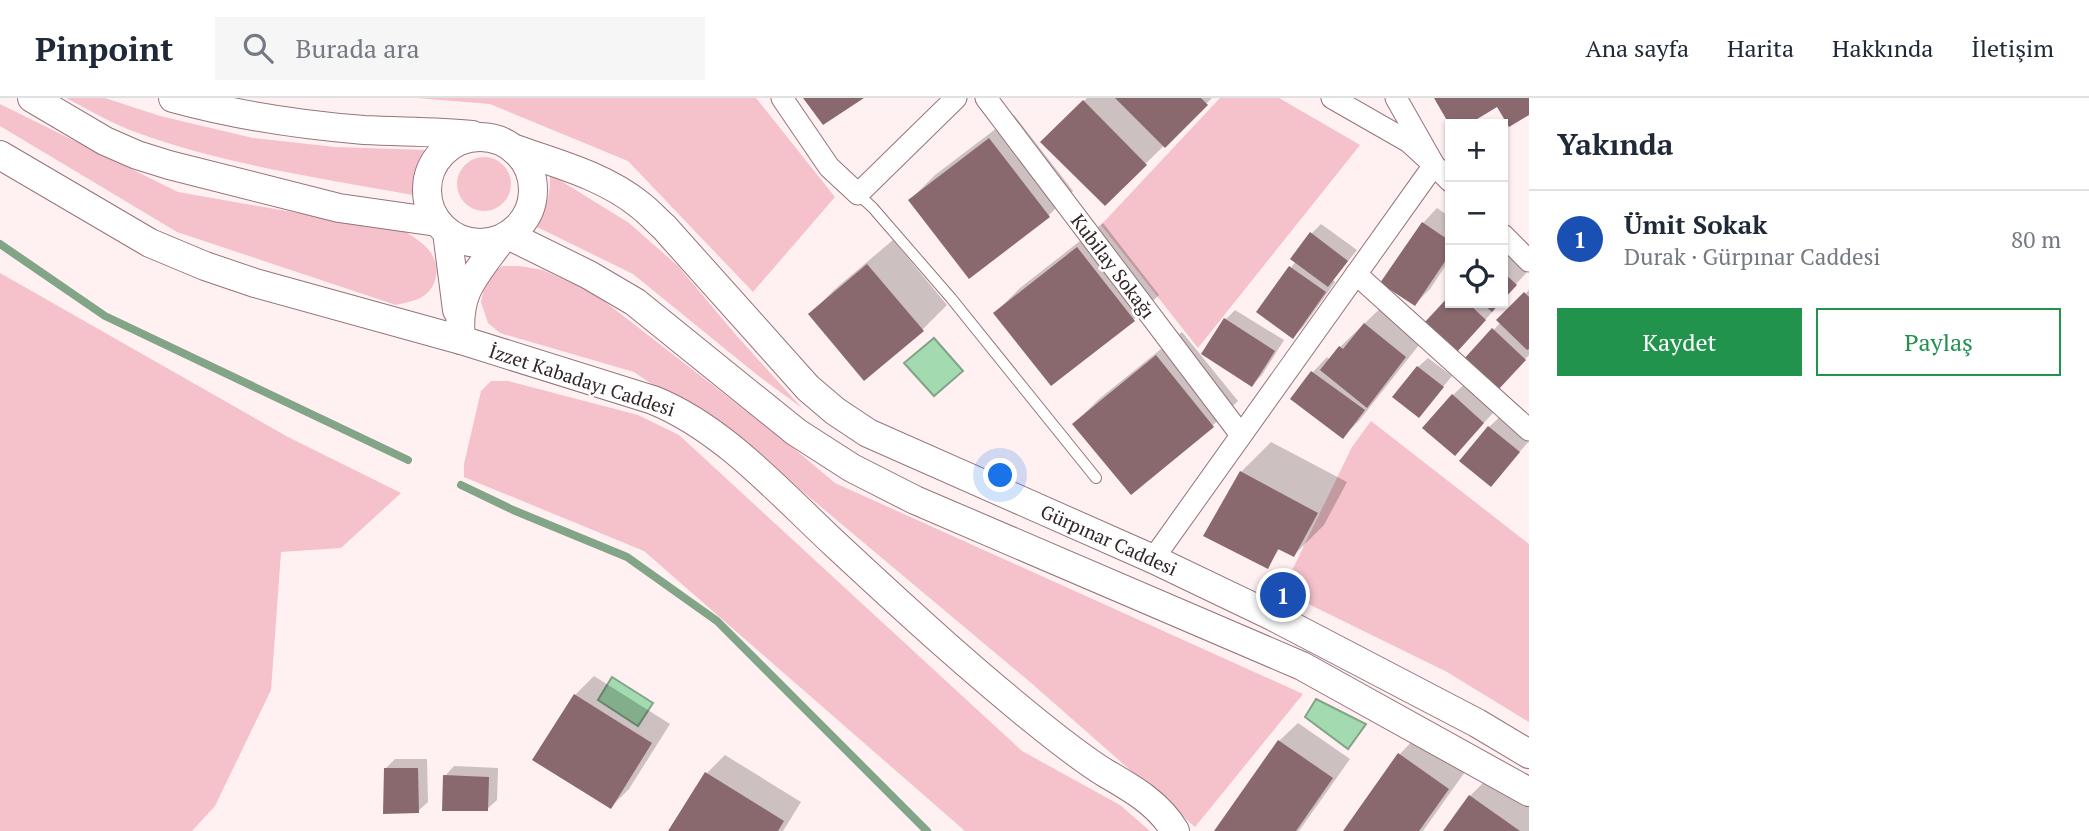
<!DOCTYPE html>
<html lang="tr">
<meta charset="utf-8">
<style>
:root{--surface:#fff;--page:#f6f6f7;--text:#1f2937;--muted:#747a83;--line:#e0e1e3;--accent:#21934d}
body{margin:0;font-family:"PT Serif",serif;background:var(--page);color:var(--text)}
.controls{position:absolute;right:21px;top:21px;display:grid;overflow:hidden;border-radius:0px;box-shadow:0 2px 5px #0004}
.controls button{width:63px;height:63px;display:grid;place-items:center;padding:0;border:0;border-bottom:2px solid var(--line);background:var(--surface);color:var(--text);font:35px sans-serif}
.you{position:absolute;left:1001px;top:378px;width:24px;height:24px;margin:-18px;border:5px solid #fff;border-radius:50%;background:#1a73e8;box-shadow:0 0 0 10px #1a73e833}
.badge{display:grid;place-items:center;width:46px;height:46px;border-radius:50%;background:var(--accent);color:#fff;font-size:23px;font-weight:700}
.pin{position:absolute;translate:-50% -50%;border:4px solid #fff;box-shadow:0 2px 7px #0006}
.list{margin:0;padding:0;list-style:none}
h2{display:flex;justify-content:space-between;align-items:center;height:91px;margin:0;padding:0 28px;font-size:30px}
h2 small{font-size:23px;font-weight:400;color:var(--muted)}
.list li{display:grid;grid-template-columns:46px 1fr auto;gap:21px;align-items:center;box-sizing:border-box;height:98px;padding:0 28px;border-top:2px solid var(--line)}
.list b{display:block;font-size:26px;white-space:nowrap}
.list p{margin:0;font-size:23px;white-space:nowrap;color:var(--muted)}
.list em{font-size:23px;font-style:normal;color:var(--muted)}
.actions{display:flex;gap:14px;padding:21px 28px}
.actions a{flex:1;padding:16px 0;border:2px solid var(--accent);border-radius:0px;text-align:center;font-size:24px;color:var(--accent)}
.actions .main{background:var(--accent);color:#fff}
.icon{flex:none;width:38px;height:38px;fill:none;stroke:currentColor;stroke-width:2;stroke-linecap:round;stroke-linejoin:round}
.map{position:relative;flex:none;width:1529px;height:733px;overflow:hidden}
header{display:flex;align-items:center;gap:42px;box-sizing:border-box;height:98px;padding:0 35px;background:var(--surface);border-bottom:2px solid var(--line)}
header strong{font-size:33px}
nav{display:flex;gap:38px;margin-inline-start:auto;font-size:24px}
.search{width:490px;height:63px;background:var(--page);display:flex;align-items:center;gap:18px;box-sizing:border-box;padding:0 24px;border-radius:0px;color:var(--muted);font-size:26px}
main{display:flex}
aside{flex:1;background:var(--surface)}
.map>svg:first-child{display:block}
</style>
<header>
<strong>Pinpoint</strong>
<div class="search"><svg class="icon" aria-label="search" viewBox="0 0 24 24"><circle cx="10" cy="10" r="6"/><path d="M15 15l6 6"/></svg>Burada ara</div>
<nav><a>Ana sayfa</a><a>Harita</a><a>Hakkında</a><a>İletişim</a></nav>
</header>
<main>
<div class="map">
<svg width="1529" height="733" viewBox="0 0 1529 733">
<rect width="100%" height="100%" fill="#fff0f2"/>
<g fill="#f5c1ca">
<path d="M 66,0 L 105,0 L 160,18 L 253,40 L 335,49 L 426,52 L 418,73 L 413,97 C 321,80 226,67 138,35 C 113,26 89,12 66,0 Z"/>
<polygon points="417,0 756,0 835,99 753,194 628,63 490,6"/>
<polygon points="1220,0 1279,0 1360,47 1198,250 1101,127"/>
<path d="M 0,6 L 178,94 L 406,134 C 415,140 425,146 431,155 C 441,170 437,190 422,199 C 415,203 404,205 396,207 L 177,134 L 0,28 Z"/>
<circle cx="484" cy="86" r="27"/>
<path d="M 550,76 L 629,125 L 678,168 L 736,237 L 802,310 L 756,276 L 633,176 L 533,127 C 548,109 550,99 550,76 Z"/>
<polygon points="502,168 519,168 543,172 595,196 791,348 835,385 1303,596 1195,729 1030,584 771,367 634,274 500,235 488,225 481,204 485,185 489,177"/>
<polygon points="0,175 288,339 401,395 341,450 281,454 271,592 215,708 192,733 0,733"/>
<polygon points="491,283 508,283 638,317 679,337 1022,653 1120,707 1150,733 965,733 644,453 464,379 464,366 481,293"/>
<polygon points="1371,323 1529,446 1529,624 1447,574 1282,493 1352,349"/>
</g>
<g fill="#a4dab0" stroke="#82a487" stroke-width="2">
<polygon points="934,240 963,273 934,298 904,265"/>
<polygon points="612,579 653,605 638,628 598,602"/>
<polygon points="1316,601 1366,626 1348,651 1305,619"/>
</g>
<g fill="#0003">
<polygon points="1087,0 1212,0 1105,106 1043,44"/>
<polygon points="1014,17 1073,93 1048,118 910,102 935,77"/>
<polygon points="1437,110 1450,119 1450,161 1430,191 1415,206 1423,125"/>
<polygon points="1103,125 1159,197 1134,221 1051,286 995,215 1020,190"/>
<polygon points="1321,126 1357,152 1333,182 1335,184 1303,229 1293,239 1258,214 1296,163 1311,136"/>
<polygon points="1503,138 1529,172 1503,200"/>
<polygon points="893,142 947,207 922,232 810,216 835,191"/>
<polygon points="1529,192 1529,257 1497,290 1466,261 1501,224 1499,222"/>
<polygon points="1450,199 1450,205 1498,205 1499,206 1472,237 1428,224"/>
<polygon points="1390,201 1430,233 1358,324 1343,338 1292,301 1313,274 1327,259 1330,262 1340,249"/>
<polygon points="1235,212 1284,242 1262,277 1252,287 1226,221"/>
<polygon points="1182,234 1238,303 1213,327 1131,394 1074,326 1099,301"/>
<polygon points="1428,260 1452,278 1419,318 1418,269"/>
<polygon points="1472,279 1502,305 1473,337 1453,297"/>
<polygon points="1504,315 1529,335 1529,343 1491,387 1489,329"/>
<polygon points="1271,344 1347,384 1324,427 1294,457 1280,450 1268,468 1241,374"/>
<polygon points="594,578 670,626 629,691 611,709 575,597"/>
<polygon points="1298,625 1350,661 1299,733 1216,733 1279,643"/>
<polygon points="1418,637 1467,671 1423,733 1345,733 1400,656"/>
<polygon points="725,657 801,704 783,733 670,733 707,675"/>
<polygon points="395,661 427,661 428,704 418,713 385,671"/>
<polygon points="1503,665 1529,684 1529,733 1445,733 1470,698"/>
<polygon points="454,668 498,670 497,702 487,711 445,678"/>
</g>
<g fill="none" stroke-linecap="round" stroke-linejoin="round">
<g stroke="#82a487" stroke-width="8">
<polyline points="0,146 105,218 408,362"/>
<polyline points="461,387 513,412 627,459 717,523 927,733"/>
</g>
</g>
<g fill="#89696e">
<polygon points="803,0 864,0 823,27"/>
<polygon points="1115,0 1201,0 1208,7 1165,50"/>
<polygon points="1434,0 1529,0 1529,17 1509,29 1497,9 1469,26 1449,26"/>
<polygon points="1083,2 1147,67 1105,108 1040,44"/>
<polygon points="989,40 1050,119 969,181 908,102"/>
<polygon points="1422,124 1450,143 1450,156 1415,208 1380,185"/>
<polygon points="1310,134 1348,163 1328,189 1290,161"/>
<polygon points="1077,149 1135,223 1051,288 993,215"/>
<polygon points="867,166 924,233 864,283 808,216"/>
<polygon points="1289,168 1326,194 1293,241 1256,214"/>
<polygon points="1503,174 1517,187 1503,202"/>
<polygon points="1524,194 1529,199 1529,251 1527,252 1496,222"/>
<polygon points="1450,197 1450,205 1468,205 1486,222 1457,254 1425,224"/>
<polygon points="1482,205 1500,205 1492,214"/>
<polygon points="1224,220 1275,253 1252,289 1201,256"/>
<polygon points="1364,225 1406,259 1367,310 1320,272 1339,248 1343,251"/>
<polygon points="1492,230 1526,262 1497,293 1463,262"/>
<polygon points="1156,257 1214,329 1131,397 1072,326"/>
<polygon points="1417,268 1444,289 1419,320 1392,299"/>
<polygon points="1311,273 1365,312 1343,341 1290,301"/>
<polygon points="1452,296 1484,325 1455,358 1422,330"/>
<polygon points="1488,328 1520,354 1491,389 1459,363"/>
<polygon points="1240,373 1318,415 1294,459 1278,451 1268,471 1203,438"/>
<polygon points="574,596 652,645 611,711 532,662"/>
<polygon points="1278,642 1333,680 1296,733 1214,733"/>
<polygon points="1398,655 1449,691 1419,733 1343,733"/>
<polygon points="384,670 418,670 419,715 383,716"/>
<polygon points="705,674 784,723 778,733 668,733"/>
<polygon points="443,677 489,679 488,713 442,713"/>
<polygon points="1469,697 1520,733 1443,733"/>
</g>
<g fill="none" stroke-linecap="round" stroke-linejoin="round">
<g stroke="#95747a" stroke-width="12">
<polyline id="lane" points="858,96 873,110 951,200 1096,380"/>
</g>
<g stroke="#95747a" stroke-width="23">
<g id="street">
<polyline points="782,0 829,69 858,96 956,0"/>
<polyline points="986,0 1241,337"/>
<polyline points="1396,0 1434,67 1450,83"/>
<polyline points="1503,137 1529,163"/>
<polyline points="1356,176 1529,332"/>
<polyline points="1153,461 1434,67 1409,44 1332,0"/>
</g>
</g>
<g stroke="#95747a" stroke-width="30">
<g id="secondary">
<polyline points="32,0 105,43 137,57 169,67 339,110 437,124"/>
<path d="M 173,0 C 235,17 301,27 364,32 C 400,34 436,33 472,37"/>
<circle cx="480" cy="92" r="53"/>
<path d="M 515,51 C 558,66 604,78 640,107 C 648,113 656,122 664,129 L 808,290 L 835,313 L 868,335 L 1153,461 L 1274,519 L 1477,625 L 1529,656"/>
<path d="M 0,57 L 150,145 L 205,168 L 255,185 L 461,242 L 653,302 C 723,330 780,395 835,446 C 908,514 981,581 1059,642 C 1075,654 1090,666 1107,676 C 1133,691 1159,706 1175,733"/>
<polyline points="447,134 457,212"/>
<polyline points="508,137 589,177 635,204 796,334 852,370 915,402 1302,568 1529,694"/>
<path d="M 461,242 C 456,194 474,179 501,142"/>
</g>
</g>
<use href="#lane" stroke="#fff" stroke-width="10"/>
<use href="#street" stroke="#fff" stroke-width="21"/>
<use href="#secondary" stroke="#fff" stroke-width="28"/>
</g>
<g text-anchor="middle" stroke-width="5" stroke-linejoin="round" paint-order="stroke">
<g font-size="19" fill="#322527" stroke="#fff">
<text transform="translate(1113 168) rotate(53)" y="7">Kubilay Sokağı</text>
<text transform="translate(582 282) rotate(18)" y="7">İzzet Kabadayı Caddesi</text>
<text transform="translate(1109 442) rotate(24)" y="7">Gürpınar Caddesi</text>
</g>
</g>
</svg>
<div class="controls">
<button>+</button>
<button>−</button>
<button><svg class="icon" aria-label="locate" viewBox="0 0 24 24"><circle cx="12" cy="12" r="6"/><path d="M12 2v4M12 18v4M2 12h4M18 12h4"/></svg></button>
</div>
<div class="you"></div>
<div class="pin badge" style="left:1283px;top:497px;background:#1a4fb4">1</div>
</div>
<aside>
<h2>Yakında<small></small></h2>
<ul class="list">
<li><span class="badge" style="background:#1a4fb4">1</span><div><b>Ümit Sokak</b><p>Durak · Gürpınar Caddesi</p></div><em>80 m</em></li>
</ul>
<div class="actions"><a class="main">Kaydet</a><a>Paylaş</a></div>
</aside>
</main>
